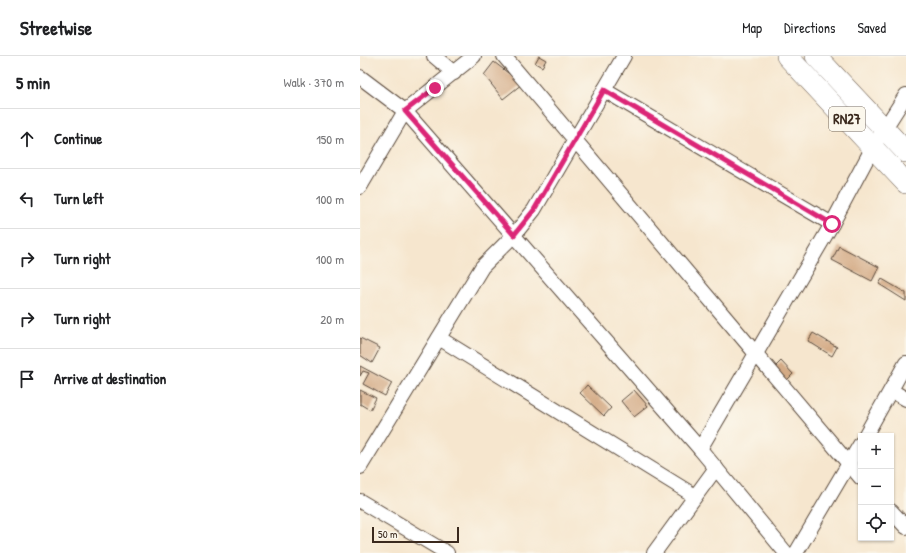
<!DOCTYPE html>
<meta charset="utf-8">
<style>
:root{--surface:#fff;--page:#f6f6f6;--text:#202124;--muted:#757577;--line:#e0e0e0}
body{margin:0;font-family:"Patrick Hand",sans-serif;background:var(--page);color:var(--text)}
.controls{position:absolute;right:12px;bottom:12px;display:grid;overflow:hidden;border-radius:0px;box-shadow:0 1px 3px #0004}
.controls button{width:36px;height:36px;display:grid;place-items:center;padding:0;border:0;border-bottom:1px solid var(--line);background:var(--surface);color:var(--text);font:20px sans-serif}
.scale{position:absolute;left:12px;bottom:10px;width:87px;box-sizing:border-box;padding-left:4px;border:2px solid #3b2a1e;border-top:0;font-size:11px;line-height:14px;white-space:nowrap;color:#3b2a1e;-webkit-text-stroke:3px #fbf7ec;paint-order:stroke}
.stop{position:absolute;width:12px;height:12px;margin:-9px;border:3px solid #db2777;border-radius:50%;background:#fff}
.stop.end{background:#db2777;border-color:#fff;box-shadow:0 1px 4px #0008}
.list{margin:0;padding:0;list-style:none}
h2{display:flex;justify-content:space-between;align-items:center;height:52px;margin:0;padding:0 16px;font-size:17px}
h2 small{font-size:13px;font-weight:400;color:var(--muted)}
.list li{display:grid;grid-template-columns:26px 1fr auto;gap:12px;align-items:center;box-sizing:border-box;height:60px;padding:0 16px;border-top:1px solid var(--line)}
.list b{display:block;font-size:15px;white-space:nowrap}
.list em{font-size:13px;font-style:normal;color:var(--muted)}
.icon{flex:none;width:22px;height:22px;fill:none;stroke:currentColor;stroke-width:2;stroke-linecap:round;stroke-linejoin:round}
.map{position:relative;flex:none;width:546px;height:497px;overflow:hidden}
header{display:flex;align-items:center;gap:24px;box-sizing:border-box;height:56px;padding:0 20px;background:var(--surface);border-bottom:1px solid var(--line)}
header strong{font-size:19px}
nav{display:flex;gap:22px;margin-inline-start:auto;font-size:14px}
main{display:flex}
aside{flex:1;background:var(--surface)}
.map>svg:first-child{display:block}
</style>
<header>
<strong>Streetwise</strong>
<nav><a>Map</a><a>Directions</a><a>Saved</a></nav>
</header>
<main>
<aside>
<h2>5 min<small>Walk · 370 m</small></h2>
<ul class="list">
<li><svg class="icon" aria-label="ahead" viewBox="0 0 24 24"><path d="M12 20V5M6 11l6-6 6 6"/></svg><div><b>Continue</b></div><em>150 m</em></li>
<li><svg class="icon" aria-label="left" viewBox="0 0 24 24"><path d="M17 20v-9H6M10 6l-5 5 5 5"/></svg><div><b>Turn left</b></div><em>100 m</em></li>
<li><svg class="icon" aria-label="right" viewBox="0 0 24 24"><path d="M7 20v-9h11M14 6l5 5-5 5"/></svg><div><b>Turn right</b></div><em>100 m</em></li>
<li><svg class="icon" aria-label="right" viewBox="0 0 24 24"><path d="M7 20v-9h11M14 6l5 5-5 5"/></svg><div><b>Turn right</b></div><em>20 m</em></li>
<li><svg class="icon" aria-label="arrive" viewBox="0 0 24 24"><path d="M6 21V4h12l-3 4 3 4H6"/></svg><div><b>Arrive at destination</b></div></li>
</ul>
</aside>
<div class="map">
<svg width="546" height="497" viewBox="0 0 546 497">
<rect width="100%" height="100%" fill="#fbf7ec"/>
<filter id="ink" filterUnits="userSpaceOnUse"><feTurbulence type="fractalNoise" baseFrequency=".025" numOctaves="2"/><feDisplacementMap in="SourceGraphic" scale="8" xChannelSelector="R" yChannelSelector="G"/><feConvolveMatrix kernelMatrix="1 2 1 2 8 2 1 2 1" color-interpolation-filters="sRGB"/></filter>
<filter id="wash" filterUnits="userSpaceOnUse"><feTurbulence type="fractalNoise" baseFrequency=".012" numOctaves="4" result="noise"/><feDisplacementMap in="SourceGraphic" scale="16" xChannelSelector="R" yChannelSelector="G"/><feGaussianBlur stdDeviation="0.9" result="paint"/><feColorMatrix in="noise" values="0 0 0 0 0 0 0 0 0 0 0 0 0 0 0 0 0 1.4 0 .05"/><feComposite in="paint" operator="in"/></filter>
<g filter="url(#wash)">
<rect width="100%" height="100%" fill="#f6e6ce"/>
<g id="blocks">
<g fill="#d4ab86">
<polygon points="179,0 186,4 182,11 175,7"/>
<polygon points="134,6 162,28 143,43 124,19"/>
<polygon points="479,190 519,211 512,225 472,204"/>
<polygon points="522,223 546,237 546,245 519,228"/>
<polygon points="453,277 477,291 472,300 448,285"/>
<polygon points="0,282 20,292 12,307 0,299"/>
<polygon points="421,305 433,318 425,326 413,313"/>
<polygon points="0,310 32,327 25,340 3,328 9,317 3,315 0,320"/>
<polygon points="227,329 251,352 244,360 220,337"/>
<polygon points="0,334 16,342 10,354 0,348"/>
<polygon points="274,334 288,350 274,361 261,345"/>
</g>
</g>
</g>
<g filter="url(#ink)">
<use href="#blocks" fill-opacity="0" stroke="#574638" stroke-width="1"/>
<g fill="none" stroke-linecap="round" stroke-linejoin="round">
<g stroke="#574638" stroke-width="16">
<g id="minor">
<polyline points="74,0 94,17"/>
<polyline points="144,0 501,422"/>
<polyline points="0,21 45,55 340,393 426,497"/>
<polyline points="244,34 472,168"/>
<polyline points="0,131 45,55 114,0"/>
<polyline points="79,282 335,440"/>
<polyline points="532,335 546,343"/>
<polyline points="505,380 546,307"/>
<polyline points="340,393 472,168 513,91 546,39"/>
<polyline points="0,411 122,211 154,179 174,154 264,0"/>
<polyline points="0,445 87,497"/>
<polyline points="531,455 546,471"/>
<polyline points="294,497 356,412"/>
<polyline points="436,497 501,387"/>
</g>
</g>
<g stroke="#574638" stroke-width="22">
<g id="primary">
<polyline points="427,0 546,127"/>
<polyline points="456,0 546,96"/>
</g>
</g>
<use href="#minor" stroke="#fff" stroke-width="14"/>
<use href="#primary" stroke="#fff" stroke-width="21"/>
</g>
</g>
<g fill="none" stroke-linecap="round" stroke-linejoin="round" filter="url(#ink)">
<polyline stroke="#db2777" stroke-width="5" points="75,32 45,55 154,179 174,154 244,34 472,168"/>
</g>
<g text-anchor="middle" stroke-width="3.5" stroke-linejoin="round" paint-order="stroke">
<rect fill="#fbf7ec" stroke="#75685c" stroke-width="1" x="469" y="51" width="36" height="24" rx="3"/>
<g font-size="14" font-weight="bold" fill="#3b2a1e">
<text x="487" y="68">RN27</text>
</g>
</g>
</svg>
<div class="controls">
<button>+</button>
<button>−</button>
<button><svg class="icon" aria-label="locate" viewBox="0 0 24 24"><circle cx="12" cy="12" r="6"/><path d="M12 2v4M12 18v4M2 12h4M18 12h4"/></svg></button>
</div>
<div class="scale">50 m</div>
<div class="stop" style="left:472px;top:168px"></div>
<div class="stop end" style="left:75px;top:32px"></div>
</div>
</main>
